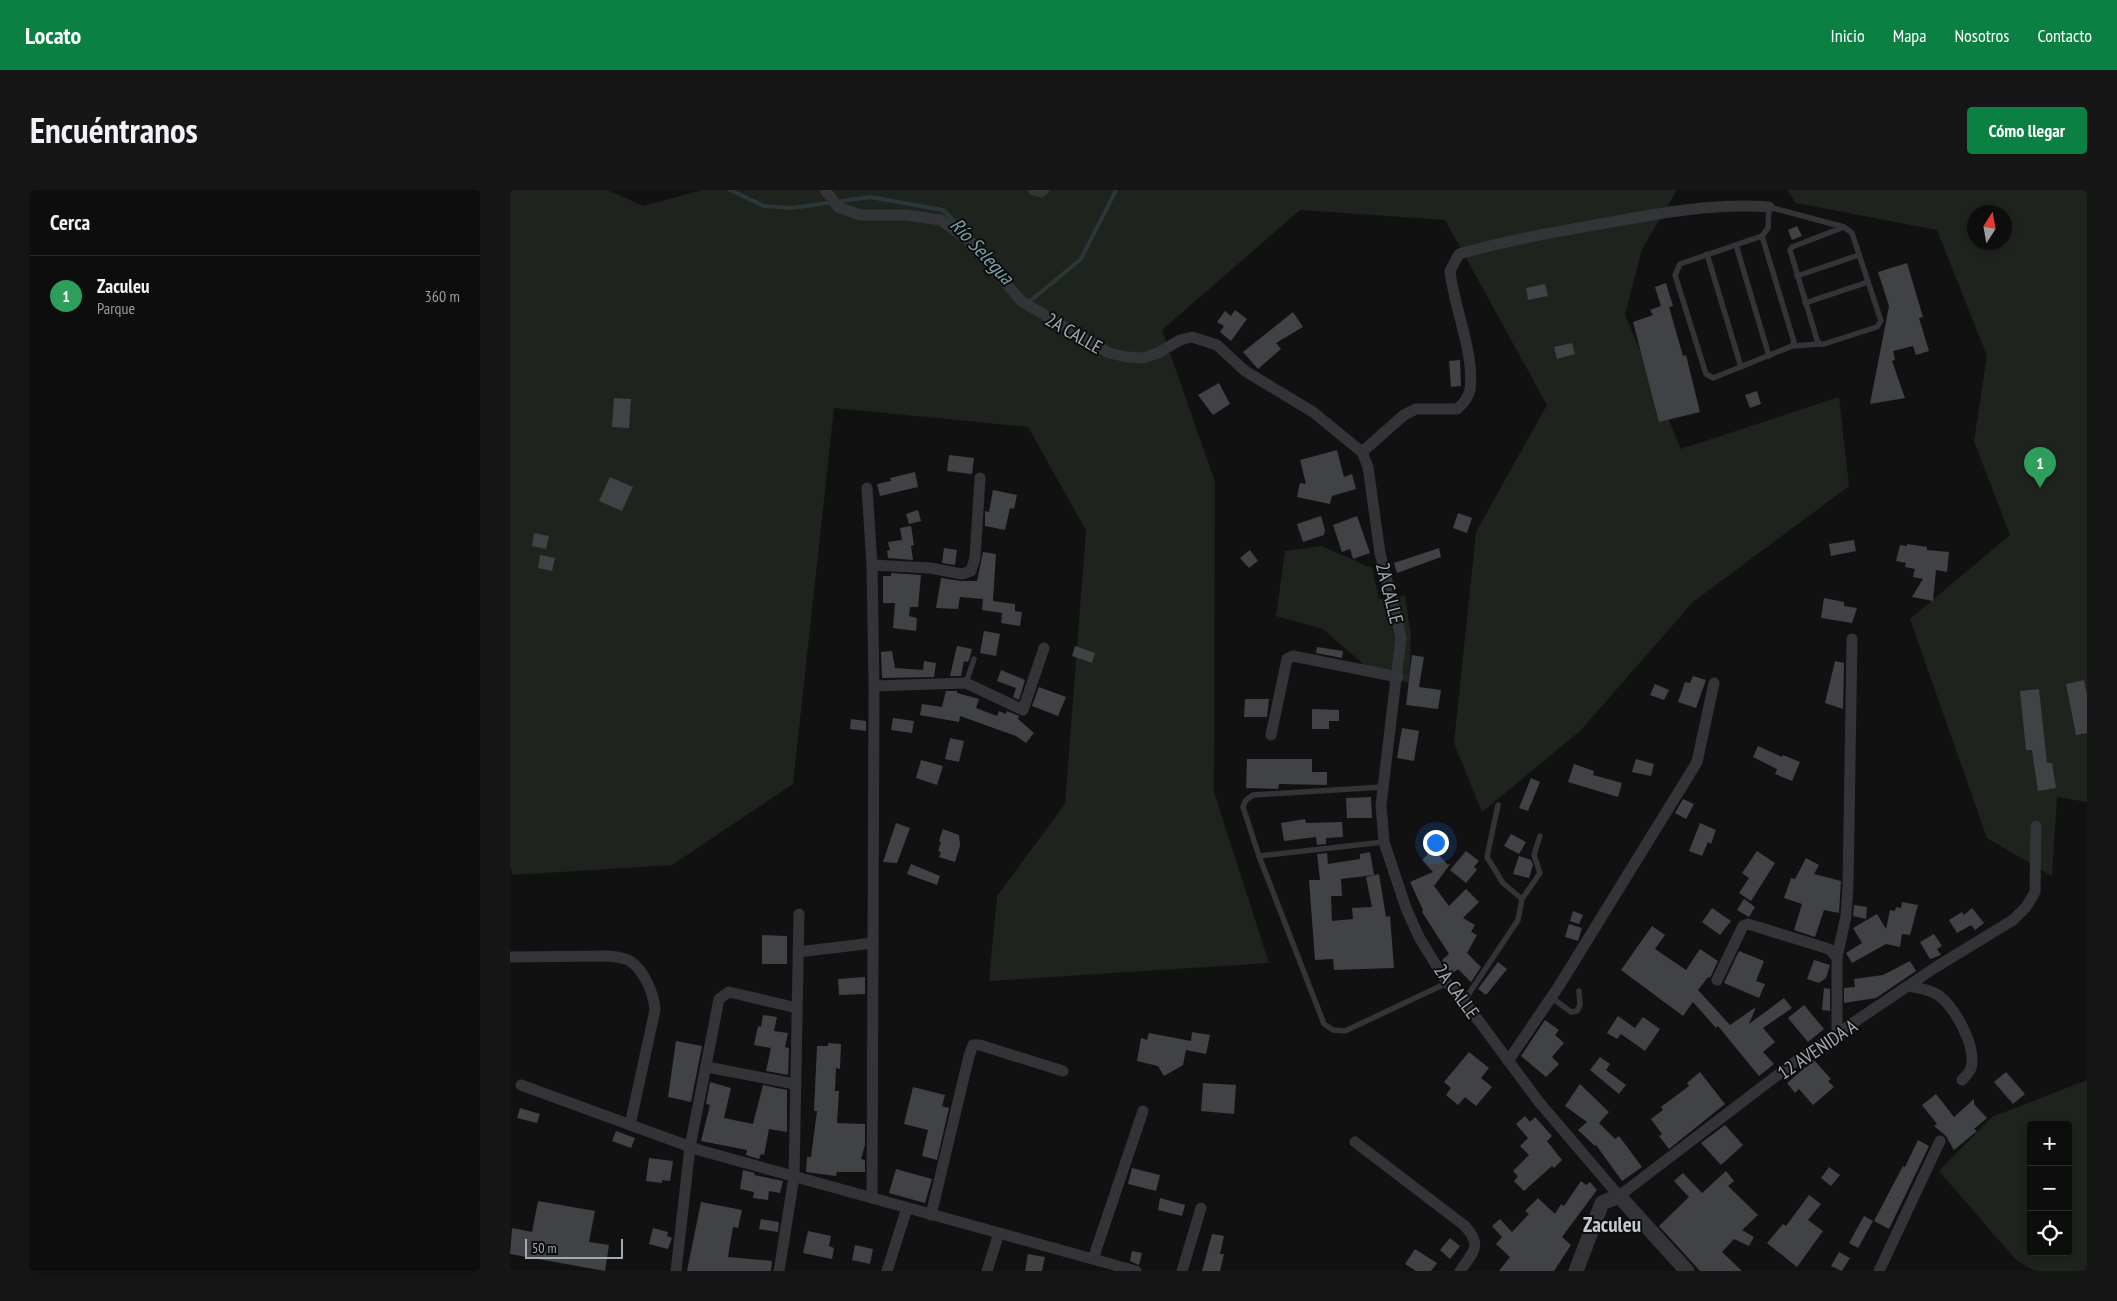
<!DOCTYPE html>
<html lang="es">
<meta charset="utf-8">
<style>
:root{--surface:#0d0d0e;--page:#161617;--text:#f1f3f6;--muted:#9a9c9e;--line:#2d2d2e;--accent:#0b8043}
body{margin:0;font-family:"PT Sans Narrow",sans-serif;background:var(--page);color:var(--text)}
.controls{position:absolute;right:15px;bottom:15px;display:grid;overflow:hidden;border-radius:5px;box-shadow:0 2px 8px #0003}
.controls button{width:45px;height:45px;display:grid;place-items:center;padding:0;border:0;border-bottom:1px solid var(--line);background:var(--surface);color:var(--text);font:25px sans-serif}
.compass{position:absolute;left:1457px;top:15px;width:45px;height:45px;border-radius:50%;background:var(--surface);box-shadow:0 2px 8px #0003;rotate:11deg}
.scale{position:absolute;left:15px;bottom:12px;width:98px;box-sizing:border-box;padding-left:5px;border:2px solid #a3abb2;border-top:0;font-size:14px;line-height:18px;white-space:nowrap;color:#a3abb2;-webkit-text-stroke:4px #0c0c0d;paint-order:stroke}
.you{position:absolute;left:925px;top:652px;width:18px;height:18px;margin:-12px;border:4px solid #fff;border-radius:50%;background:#1a73e8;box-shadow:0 0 0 8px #1a73e833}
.badge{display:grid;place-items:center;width:32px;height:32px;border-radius:50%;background:var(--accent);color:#fff;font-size:16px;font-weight:700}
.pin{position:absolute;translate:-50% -41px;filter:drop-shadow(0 1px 2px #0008)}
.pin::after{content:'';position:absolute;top:26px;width:18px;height:15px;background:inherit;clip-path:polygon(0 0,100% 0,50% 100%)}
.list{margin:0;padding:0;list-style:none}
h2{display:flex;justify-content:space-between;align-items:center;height:65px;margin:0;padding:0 20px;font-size:21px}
h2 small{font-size:16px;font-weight:400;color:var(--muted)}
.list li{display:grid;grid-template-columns:32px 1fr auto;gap:15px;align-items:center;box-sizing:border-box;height:80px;padding:0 20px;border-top:1px solid var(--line)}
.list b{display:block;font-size:19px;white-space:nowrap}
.list p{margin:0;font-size:16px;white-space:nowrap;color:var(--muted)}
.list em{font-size:16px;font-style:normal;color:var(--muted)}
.icon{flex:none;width:28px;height:28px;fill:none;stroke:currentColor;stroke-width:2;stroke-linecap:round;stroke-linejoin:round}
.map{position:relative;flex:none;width:1577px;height:1081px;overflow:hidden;border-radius:5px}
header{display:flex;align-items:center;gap:30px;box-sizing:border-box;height:70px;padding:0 25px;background:var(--accent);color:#fff}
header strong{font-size:24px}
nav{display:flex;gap:28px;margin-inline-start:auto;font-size:18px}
.intro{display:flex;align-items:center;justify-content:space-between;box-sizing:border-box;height:120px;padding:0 30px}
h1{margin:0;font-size:35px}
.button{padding:12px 22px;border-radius:5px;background:var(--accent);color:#fff;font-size:18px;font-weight:700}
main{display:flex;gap:30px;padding:0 30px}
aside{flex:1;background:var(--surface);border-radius:5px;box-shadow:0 2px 8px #0003}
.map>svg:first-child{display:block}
</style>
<header>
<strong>Locato</strong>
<nav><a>Inicio</a><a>Mapa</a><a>Nosotros</a><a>Contacto</a></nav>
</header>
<div class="intro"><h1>Encuéntranos</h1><a class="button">Cómo llegar</a></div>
<main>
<aside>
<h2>Cerca<small></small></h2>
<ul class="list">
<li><span class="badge" style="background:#2e9e5b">1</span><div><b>Zaculeu</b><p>Parque</p></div><em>360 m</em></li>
</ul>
</aside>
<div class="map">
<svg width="1577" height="1081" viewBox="0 0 1577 1081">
<rect width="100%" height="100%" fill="#111112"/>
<g fill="#1e241d" fill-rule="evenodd">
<polygon points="0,0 98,0 133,16 192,0 1167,0 1132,59 1115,125 1171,259 1329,207 1339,296 1183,412 1070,541 972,622 944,553 966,342 1037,215 935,30 790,20 652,140 705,292 704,602 759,773 479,791 487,706 555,614 576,340 518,237 324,218 283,594 162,675 3,685 0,676"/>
<path d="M 1277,0 L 1577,0 L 1577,612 L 1547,607 L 1542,686 L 1477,648 L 1400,429 L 1500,345 L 1464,251 L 1477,166 L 1427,40 L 1286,13 ZM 1464,22 L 1494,22 L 1494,52 L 1464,52 Z"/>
<polygon points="811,356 862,378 869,409 895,406 901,446 899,493 866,485 813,439 766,426 775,361"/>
<path d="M 1577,890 L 1577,1081 L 1525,1081 L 1506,1070 L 1429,981 L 1482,927 ZM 1521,935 L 1558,935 L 1558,1062 L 1521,1062 Z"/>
</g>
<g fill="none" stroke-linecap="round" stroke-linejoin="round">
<g stroke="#2b3639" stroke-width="4">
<polyline points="220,0 254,16 282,18 360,7 433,20 454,41"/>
<polyline points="519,112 571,69 606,0"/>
</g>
</g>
<g fill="#404245">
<polygon points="1287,36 1292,46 1282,50 1278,40"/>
<polygon points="1397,73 1413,127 1409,128 1419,161 1406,165 1403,156 1383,161 1385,170 1382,171 1395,208 1360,214 1379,116 1368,82"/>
<polygon points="1156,93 1163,116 1159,117 1173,166 1176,165 1190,222 1149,232 1123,132 1143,125 1140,120 1151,116 1145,97"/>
<polygon points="1035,94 1038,106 1018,110 1016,98"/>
<polygon points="725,120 737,129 721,151 710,142 714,136 707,132 715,121 721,126"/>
<polygon points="783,122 793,137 766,153 771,159 748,179 733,162"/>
<polygon points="1062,153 1065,164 1047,169 1044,157"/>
<polygon points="950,170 951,196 941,197 939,171"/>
<polygon points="709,193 720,214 703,225 688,205"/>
<polygon points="1247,201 1251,214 1240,218 1235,205"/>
<polygon points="104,208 121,209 119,238 102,237"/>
<polygon points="827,260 834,287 842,284 846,299 822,306 820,314 787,307 790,293 796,294 790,270"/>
<polygon points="439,265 464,268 462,284 437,281"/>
<polygon points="405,282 408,297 370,306 367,294 381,291 380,288"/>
<polygon points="100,287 123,297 112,321 89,311"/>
<polygon points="483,300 507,305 504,319 500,318 495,340 475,336 475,321 479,322"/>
<polygon points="408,320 411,331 399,334 396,324"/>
<polygon points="948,323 962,328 957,343 943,338"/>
<polygon points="811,326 815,340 814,345 793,352 787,334"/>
<polygon points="847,326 860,363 843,369 840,359 832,362 823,335"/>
<polygon points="401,336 404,355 401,356 403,370 378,368 377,361 380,360 378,352 392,350 390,338"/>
<polygon points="24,343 39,346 36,359 22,356"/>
<polygon points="1344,350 1346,361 1321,366 1319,354"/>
<polygon points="1397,354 1417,357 1417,360 1439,362 1437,382 1426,380 1423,411 1402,407 1413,389 1403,387 1405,379 1395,377 1396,373 1386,371 1390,355 1397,356"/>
<polygon points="434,358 447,360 445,375 432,373"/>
<polygon points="929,358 931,367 887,383 884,373"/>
<polygon points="740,360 748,371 739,378 730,368"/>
<polygon points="473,362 486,364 483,411 505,414 505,421 512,422 510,436 491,433 492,423 472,420 473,409 450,407 448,419 426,418 431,388 451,391 467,391"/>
<polygon points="30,365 45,368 42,381 28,378"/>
<polygon points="381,383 411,385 408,417 400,417 399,426 407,428 406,441 383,438 385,413 373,413 373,386 381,386"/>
<polygon points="1314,408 1334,412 1334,416 1347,418 1342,433 1311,428"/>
<polygon points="474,441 490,444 486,466 470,463"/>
<polygon points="447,456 462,459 460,467 458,472 454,471 451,486 440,486"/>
<polygon points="565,456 585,463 582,473 562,466"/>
<polygon points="807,457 833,461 832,468 806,463"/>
<polygon points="382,461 385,478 413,480 414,471 426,473 424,487 372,488 371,462"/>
<polygon points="902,465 914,467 909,497 931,500 928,519 896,515"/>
<polygon points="1325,471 1334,473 1333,519 1315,513"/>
<polygon points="491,480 515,490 509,510 503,507 506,498 487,491"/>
<polygon points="1183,486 1196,490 1186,518 1168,512 1175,492 1180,493"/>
<polygon points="1574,490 1577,505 1577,543 1566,545 1556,494"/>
<polygon points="1145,494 1159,500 1154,510 1140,505"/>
<polygon points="529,497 556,507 548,526 522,516"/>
<polygon points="1529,499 1537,573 1542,573 1546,598 1528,601 1522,560 1516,560 1510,501"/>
<polygon points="436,501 447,501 447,503 469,509 466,518 487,526 489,521 496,524 497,521 509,526 508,529 524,543 516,553 506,546 450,526 449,532 410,525 412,514 432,517"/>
<polygon points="735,509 759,509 757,527 734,527"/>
<polygon points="802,519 829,520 829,531 819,531 819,539 802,539"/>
<polygon points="383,528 404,531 402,543 381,540"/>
<polygon points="341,529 356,531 356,541 340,539"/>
<polygon points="892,538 909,541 904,571 887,568"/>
<polygon points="440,548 454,551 449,572 435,569"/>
<polygon points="1248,556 1272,567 1273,565 1290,572 1282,591 1265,584 1267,579 1243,567"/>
<polygon points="737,569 802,569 802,582 817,582 817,595 769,594 768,599 736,598"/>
<polygon points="1126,569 1144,574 1141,586 1122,582"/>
<polygon points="411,570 433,576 427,595 406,588"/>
<polygon points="1064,574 1084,581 1083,585 1112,593 1108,607 1058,592"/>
<polygon points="1021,588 1030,592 1018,621 1009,618"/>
<polygon points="861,607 862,628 837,628 836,608"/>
<polygon points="1173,609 1184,614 1176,629 1165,623"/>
<polygon points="795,629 796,633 832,632 833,647 816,648 816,654 807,655 806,647 774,651 771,633"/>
<polygon points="386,633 400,638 387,673 373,672"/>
<polygon points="1190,633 1206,640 1201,654 1198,652 1192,666 1179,661"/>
<polygon points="433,639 449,645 450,656 445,672 429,667 431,662 428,661 431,652 429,651"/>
<polygon points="1001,644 1016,652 1009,664 994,656"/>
<polygon points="923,659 938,675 941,673 924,696 939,716 956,699 969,712 953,728 965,735 961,742 967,745 957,763 971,777 961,792 948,779 942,784 936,777 932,770 939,764 912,722 913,720 900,692 923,682 912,670"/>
<polygon points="956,661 969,671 964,677 967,680 956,693 940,680"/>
<polygon points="1247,661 1265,673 1241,711 1229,703 1239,688 1232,683"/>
<polygon points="860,662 864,685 831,689 832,706 821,706 822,731 843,729 842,718 862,717 856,687 869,684 876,727 880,726 884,778 824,780 823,769 805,770 799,690 810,690 807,664 817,663 818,674 850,669 850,664"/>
<polygon points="1009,666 1021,670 1023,675 1019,688 1003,684"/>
<polygon points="1296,668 1309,675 1304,684 1331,691 1329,723 1314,720 1305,747 1284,740 1292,714 1274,708 1281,688 1285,689"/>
<polygon points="401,674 430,686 427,695 397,684"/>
<polygon points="1234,709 1245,717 1239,727 1227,720"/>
<polygon points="1392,712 1408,715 1400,745 1392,744 1390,757 1376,754 1342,773 1336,763 1352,753 1343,738 1367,724 1376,739 1380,720 1385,721 1386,717 1391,718"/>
<polygon points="1344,715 1357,717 1356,729 1343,726"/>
<polygon points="1202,718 1221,731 1210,745 1192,732"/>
<polygon points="1462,718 1474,733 1465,740 1461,735 1447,743 1439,730 1452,722 1454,725"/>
<polygon points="1063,721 1073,725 1069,734 1060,731"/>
<polygon points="1059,734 1072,738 1068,751 1055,747"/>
<polygon points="1142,736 1155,745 1145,759 1176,780 1190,759 1208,771 1200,788 1198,787 1188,800 1220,835 1246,817 1239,834 1274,808 1282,818 1253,838 1265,852 1253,862 1264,874 1249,886 1208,836 1206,838 1183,812 1173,826 1111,780"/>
<polygon points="1424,744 1432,756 1427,759 1431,765 1420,769 1410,752"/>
<polygon points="252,745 277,746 277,774 252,774"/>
<polygon points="1229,761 1254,771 1246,791 1255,794 1249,808 1214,793"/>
<polygon points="1304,770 1320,775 1316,788 1309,793 1297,789"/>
<polygon points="1400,771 1406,781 1366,808 1334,813 1334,798 1345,797 1344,789 1373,785"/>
<polygon points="988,772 997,779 976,805 968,799"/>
<polygon points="355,787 355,804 329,805 328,789"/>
<polygon points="1314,798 1320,799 1320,821 1312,820"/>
<polygon points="1294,815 1314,839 1298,852 1278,828"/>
<polygon points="253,825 267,827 264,841 278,843 275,857 279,858 278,885 256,881 261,858 244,855 248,836 251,837"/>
<polygon points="1108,826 1125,838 1133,827 1150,839 1135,861 1111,844 1107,849 1097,843"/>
<polygon points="1035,830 1049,840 1045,845 1054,853 1042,867 1049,874 1036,887 1011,866"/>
<polygon points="682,842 700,845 696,864 676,860 673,875 654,886 648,876 627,871 631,848 637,850 639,843 681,851"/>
<polygon points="166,851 192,856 181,912 158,907"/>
<polygon points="318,853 331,854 330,879 326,878 325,901 329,901 327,933 355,934 355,955 351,969 355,970 355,982 327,982 326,986 296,982 297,967 301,967 307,921 304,921 307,856 318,856"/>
<polygon points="959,862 979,878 971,888 982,897 966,916 955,907 948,915 936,905 941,898 934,892"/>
<polygon points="1090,867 1100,874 1096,880 1116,895 1109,904 1080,880"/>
<polygon points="1304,870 1321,889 1318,891 1324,897 1303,915 1289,899 1285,903 1277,893"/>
<polygon points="1190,882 1215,914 1159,959 1149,946 1152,944 1141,929 1153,920 1151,917 1179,896 1177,893"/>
<polygon points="1496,882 1515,904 1503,914 1484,892"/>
<polygon points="200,892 221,898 214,928 243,934 253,895 277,900 277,942 259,939 254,965 251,964 249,969 236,965 237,960 191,951 200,915 196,914"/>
<polygon points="693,893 726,895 724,924 691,921"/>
<polygon points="1070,894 1099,922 1089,933 1105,949 1109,946 1132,977 1112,991 1086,955 1085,956 1068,940 1077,932 1055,916"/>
<polygon points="403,897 435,905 432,916 439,918 427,970 412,966 418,940 394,934"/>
<polygon points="1426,904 1444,927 1464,909 1464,914 1477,928 1464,939 1467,941 1444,960 1436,946 1424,936 1427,934 1412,915"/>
<polygon points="10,918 30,924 27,933 7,928"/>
<polygon points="1015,926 1020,932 1025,927 1042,946 1037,951 1052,970 1044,978 1042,976 1014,1001 1004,991 1008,986 1003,981 1019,965 1010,956 1018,948 1006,934"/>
<polygon points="1215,935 1233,955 1211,975 1191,953"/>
<polygon points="106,941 125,948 121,958 102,951"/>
<polygon points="1408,950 1419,956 1379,1039 1364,1031 1393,976 1395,977"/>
<polygon points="139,968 163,971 160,991 152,990 152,993 136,991"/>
<polygon points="1319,977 1330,985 1321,996 1311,988"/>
<polygon points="622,978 650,985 646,1001 618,994"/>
<polygon points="386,979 422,989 415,1013 379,1003"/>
<polygon points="233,980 245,983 244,985 273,991 270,1003 259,1001 258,1010 243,1008 244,1002 230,999"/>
<polygon points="1216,981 1224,991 1218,996 1248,1025 1232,1040 1244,1047 1239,1056 1224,1049 1212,1062 1232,1081 1190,1081 1149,1036 1179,1007 1164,991 1173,983 1192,1003"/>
<polygon points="1071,991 1076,995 1080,992 1087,1000 1052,1047 1061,1055 1044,1081 989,1081 1000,1067 986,1054 992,1047 982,1036 990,1029 1002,1042 1019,1024 1015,1021 1028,1008 1045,1024 1051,1014 1054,1016"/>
<polygon points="1299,1005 1311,1014 1298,1030 1313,1041 1287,1077 1257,1053 1273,1034 1276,1036"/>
<polygon points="650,1008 675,1015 672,1026 648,1020"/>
<polygon points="28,1011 85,1021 79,1052 99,1055 95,1081 0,1064 2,1038 22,1042"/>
<polygon points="191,1012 232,1020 228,1038 223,1037 218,1067 262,1071 261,1081 177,1081"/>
<polygon points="1354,1026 1363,1031 1348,1058 1339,1053"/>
<polygon points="251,1029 269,1032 268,1042 249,1039"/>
<polygon points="143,1038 158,1042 157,1046 162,1048 158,1059 139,1054"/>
<polygon points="298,1041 321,1046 319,1056 324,1058 322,1069 293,1063"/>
<polygon points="702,1044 714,1046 710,1064 714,1064 710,1081 692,1081"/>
<polygon points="940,1048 950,1056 940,1069 930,1060"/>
<polygon points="345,1055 363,1059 360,1074 342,1070"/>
<polygon points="905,1059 927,1073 921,1081 906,1081 895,1074"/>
<polygon points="622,1061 632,1063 629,1075 620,1071"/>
<polygon points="1329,1062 1340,1068 1332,1081 1321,1076"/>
<polygon points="518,1064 535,1067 532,1081 515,1081"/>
</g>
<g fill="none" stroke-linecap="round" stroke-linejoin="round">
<g stroke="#323437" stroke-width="5.5">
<polyline points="1252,46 1284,152 1282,156 1203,188 1196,184 1165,85 1170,74 1252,46 1258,38 1259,17 1334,37 1342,43 1371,131 1367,137 1314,154 1310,154 1307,150 1280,60 1282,57 1334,37"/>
<polyline points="1226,55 1259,166"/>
<polyline points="1197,64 1231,177"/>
<polyline points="1287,86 1349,65"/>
<polyline points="1295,113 1358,92"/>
<polyline points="1282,156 1310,154"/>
<polyline points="456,493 464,469"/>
<polyline points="873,597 743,605 736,610 733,617 749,666 814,834 823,840 835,841 937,793"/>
<polyline points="749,666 874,652"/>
<polyline points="1012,709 1030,683 1024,665 1030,646"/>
<polyline points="1041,807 1061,822 1067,821 1070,815 1069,801"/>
<polyline points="954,811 1008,730 1012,709 993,693 977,667 988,615"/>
</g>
<g stroke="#323437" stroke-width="11">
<polyline points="315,0 328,17 350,25 396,25 431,30 463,54 511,111 599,163 617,167 633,168 648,163 670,150 682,147 707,155 735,181 803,222 852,262 858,277 870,363 891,447 871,615 874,652 896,718 909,747 937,793 954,811 1029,912 1109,1006 1282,874 1426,777 1503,730 1516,717 1525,702 1526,636"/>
<polyline points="523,0 531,2 534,0"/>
<path d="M 852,262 L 894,225 L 906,219 L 947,219 C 953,214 958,208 960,200 C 965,164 944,118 940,81 L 949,64 C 998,50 1046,42 1096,33 C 1150,23 1204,13 1259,17"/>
<polyline points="357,298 362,375 364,496 362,1008"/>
<polyline points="362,375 420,378 452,384 461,381 465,368 470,288"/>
<polyline points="364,496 456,493 513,520 534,458"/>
<polyline points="761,545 777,469 783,466 888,487"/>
<polyline points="288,762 363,753"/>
<path d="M 0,767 L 97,766 C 104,767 113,767 120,771 C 134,780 144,804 145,820 L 120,935"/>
<polyline points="1207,790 1233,736 1238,734 1319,759 1327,767"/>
<path d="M 1398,796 C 1408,798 1420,799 1428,805 C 1445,817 1467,857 1461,878 C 1460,882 1455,887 1452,890"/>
<polyline points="1327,845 1327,767 1336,726 1338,696 1342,449"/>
<polyline points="998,871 1049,796 1187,572 1204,493"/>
<polyline points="197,877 285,894"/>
<polyline points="11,895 189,960 626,1081"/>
<path d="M 845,952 L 955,1036 C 973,1056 963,1062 950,1081"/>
<polyline points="421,1025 459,866 463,855 470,855 553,881"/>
<polyline points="583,1069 633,921"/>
<polyline points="166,1081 180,957 209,809 219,802 287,818"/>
<polyline points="269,1081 284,987 289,724"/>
<polyline points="377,1081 397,1018"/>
<polyline points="477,1081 489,1043"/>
<polyline points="672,1081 691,1018"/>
<polyline points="1369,1081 1430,951"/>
</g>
<polyline stroke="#323437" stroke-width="15" points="1066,1081 1092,1013 1109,1006 1177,1081"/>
</g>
<g text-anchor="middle" stroke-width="4" stroke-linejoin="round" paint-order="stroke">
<g font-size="19" fill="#a3abb2" stroke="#0c0c0d">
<text transform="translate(564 143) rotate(30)" y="7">2A CALLE</text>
<text transform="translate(880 403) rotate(76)" y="7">2A CALLE</text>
<text transform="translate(947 801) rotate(54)" y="7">2A CALLE</text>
<text transform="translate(1307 859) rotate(-34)" y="7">12 AVENIDA A</text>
</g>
<g font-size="20" font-style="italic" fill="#7ba0ab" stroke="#0c0c0d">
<text transform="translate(472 61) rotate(47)" y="7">Río Selegua</text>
</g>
<g font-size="21" font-weight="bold" fill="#c3c9ce" stroke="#0c0c0d">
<text x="1102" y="1042">Zaculeu</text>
</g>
</g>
</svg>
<div class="controls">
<button>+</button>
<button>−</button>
<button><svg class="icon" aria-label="locate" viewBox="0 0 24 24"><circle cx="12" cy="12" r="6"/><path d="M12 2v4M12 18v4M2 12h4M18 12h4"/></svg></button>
</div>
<svg class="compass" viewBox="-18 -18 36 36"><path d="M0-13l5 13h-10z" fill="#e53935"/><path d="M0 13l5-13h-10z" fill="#9a9c9e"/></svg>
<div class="scale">50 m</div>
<div class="you"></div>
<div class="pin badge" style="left:1530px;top:298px;background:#2e9e5b">1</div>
</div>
</main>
